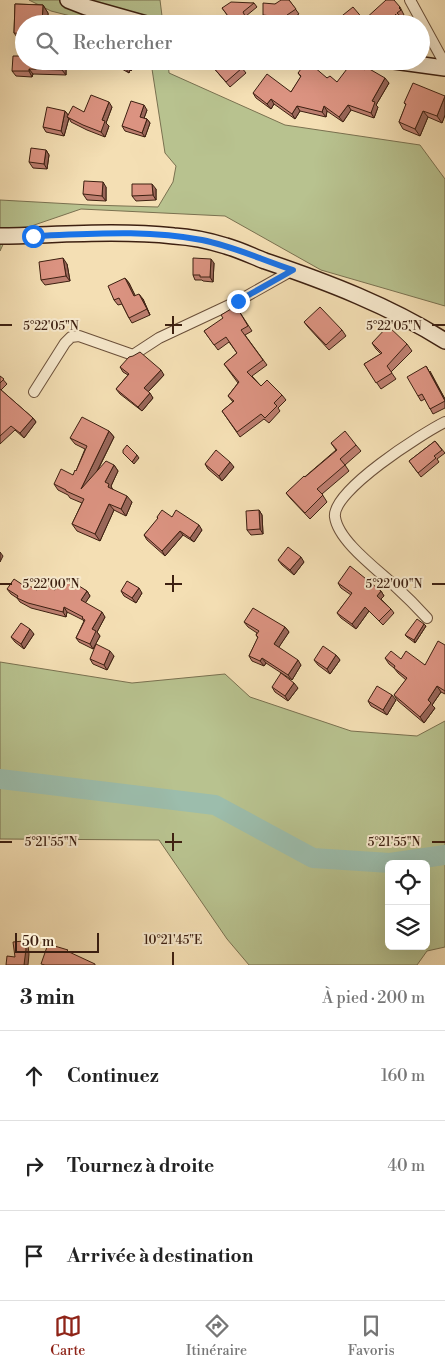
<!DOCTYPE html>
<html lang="fr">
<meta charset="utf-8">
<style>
:root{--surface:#fff;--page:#f6f6f6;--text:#222;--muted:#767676;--line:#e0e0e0;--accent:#8f2418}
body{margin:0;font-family:"Libre Bodoni",serif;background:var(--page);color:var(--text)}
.controls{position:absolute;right:15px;bottom:15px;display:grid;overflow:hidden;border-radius:8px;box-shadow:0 5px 20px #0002}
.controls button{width:45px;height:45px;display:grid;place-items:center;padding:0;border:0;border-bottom:1px solid var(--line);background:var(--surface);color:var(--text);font:25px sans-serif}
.scale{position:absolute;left:15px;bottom:12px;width:84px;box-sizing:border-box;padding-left:5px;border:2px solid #3d2011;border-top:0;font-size:14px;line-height:18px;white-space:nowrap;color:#3d2011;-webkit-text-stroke:4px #f8eace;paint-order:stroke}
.stop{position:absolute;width:15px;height:15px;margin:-11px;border:4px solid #1a73e8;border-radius:50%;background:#fff}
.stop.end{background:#1a73e8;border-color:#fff;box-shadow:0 1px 5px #0008}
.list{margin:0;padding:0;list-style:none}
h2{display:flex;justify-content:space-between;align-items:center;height:65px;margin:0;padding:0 20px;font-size:21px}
h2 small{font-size:16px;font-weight:400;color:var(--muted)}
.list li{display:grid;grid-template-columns:32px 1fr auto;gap:15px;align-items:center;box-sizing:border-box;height:90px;padding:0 20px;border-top:1px solid var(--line)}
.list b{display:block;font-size:19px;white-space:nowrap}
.list em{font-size:16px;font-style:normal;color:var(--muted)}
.icon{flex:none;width:28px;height:28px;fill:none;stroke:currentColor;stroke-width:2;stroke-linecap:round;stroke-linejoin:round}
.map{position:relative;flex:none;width:445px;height:965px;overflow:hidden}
.search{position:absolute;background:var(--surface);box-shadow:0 5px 20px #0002;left:15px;right:15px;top:15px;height:55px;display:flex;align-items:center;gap:12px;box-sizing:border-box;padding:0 18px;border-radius:28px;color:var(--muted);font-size:19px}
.sheet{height:335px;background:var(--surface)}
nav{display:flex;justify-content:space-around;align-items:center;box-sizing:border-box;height:70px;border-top:1px solid var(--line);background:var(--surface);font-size:14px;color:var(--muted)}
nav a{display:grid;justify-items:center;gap:2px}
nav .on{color:var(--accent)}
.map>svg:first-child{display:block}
</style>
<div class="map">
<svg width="445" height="965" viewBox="0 0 445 965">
<rect width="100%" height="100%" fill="#f4dfb4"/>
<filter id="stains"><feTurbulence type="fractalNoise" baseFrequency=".004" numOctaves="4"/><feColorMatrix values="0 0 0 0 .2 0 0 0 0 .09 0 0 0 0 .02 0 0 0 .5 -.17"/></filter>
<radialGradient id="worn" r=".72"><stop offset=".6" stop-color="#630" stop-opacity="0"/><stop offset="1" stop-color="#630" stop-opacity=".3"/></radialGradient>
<g fill="#b8c28f" stroke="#7a7150" fill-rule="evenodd">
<polygon points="29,0 160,0 163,24 102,24 51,11"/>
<polygon points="149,61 168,61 169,73 285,125 420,145 445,179 445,306 321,270 225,216 81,209 8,234 0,251 0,200 90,205 158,207 173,182 176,166 165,153 152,69"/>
<path d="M 0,662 L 132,683 L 225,674 L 250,697 L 351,731 L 417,736 L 445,721 L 445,947 L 427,951 L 417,965 L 249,965 L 227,939 L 159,840 L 0,839 ZM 389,864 L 426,864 L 426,946 L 389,946 Z"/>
</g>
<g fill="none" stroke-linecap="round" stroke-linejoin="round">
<polyline stroke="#9cbdac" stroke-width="20" points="0,779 215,805 313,858 390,863 445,855"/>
<g stroke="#6b503a" stroke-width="12">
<g id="street">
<polyline points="410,0 445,64"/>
<polyline points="34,392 65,343 71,337 79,336 133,355 159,338 238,301 293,270"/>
<path d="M 427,618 C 417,607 406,596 395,586 C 378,570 338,541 335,517 C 331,491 423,433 445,422"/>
</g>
</g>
<g stroke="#3d2011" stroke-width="18">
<g id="secondary">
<polyline points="68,0 86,7 146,24"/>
<polyline points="394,61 445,68"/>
<path d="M 0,236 C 58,235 117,230 174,236 C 191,237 210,241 226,246 C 240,250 252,256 265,261 C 327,282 390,306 445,341"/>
</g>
</g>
<use href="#street" stroke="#f8eace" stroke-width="10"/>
<use href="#secondary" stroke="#f8eace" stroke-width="15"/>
</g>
<g fill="#bc7e6f" stroke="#3d2011">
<polygon points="289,0 299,14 291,19 266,20 263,15 275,4"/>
<polygon points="254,3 257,7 246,16 248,20 243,24 234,24 222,8"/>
<polygon points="15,4 43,5 48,13 48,24 24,24 24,41 20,41 14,33"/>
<polygon points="400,7 404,15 402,17 409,24 342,24 338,19 364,20"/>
<polygon points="113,61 137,61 131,71 130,70 129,73 115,65"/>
<polygon points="66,62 66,75 33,74 32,77 16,76 12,71"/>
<polygon points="212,66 242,68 246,73 230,87"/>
<polygon points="365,70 389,83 376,105 378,107 374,118 351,110 343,122 327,111 326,117 300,111 295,119 274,104 271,109 256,98 253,93 291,92 301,77 298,73 327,78 337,82"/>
<polygon points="445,96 445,115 442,123 428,117 420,136 403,129 399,122 406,105 404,103"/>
<polygon points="112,107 106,123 109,126 105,137 87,130 71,122 69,118 64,136 46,132 43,127 65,111 68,115"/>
<polygon points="147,110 144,118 147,119 150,123 145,137 125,131 122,126"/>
<polygon points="46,150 49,155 47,169 33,168 29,162"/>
<polygon points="106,187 106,201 87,200 83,194"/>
<polygon points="156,189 156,200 136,201 132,196"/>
<polygon points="214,263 213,282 203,281 202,280 195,280 193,275"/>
<polygon points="67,264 70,281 45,285 41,280"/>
<polygon points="125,278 129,283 135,296 143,299 150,315 132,323 129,318 122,304 118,305 114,300"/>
<polygon points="239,311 252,331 245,335 267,365 252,376 261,386 282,395 286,400 278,408 280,411 269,423 264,419 240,437 222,411 233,402 228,396 238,383 224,364 237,353 229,342 218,350 204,331"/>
<polygon points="304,322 342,330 346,336 329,350 308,327"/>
<polygon points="372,343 407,344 412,351 391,372 396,379 381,389 364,364 381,354 376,349"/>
<polygon points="120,367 164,375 148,392 153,398 142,411 120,394 116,389 128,375 123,372"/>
<polygon points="430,371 445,399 445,408 433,414 425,399 421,401 418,396"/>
<polygon points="0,376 7,384 1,390 33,418 36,422 24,438 15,430 0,444"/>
<polygon points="109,431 114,437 97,472 114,465 118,471 111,486 112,489 132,502 126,516 114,510 100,541 77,531 72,524 82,503 70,498 68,495 58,490 54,484 73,475 76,471 85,449 75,444 70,438"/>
<polygon points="435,441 445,453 437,459 439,462 421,477 409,461"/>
<polygon points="331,443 356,445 361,451 345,465 349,471 322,494 327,502 310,519 291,499 286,493 336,450"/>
<polygon points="205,464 234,467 222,481 208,469"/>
<polygon points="259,510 262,515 263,534 251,535 247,530"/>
<polygon points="157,517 172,517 202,530 194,542 183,535 165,556 147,540 144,535 158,519"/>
<polygon points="278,560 304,562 294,575 282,565"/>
<polygon points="338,583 381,591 384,596 381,599 391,609 394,613 383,625 369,611 356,629 341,618 337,613 351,595 341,588"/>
<polygon points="23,585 37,590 55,590 75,586 87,591 90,596 85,603 105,617 97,632 100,636 93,649 79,642 76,638 84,621 83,620 67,612 66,617 31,608 20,602 17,598 11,594 7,589"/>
<polygon points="121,591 142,593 136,603 124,596"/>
<polygon points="244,622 285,627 289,632 278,648 301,665 292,680 266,663 264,666 252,661 249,656 258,638 256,635 257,633 248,627"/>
<polygon points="426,626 415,643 407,637 405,635"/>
<polygon points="34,634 24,649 15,642 11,637"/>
<polygon points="445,645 445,694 441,692 432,705 435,708 424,723 398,701 394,695 406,680 398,673 394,668 389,664 385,658 401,659 425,665"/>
<polygon points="336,655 340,660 330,674 318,665 314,660"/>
<polygon points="114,656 107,670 93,664 90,659"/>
<polygon points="272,687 298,688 288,701 275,692"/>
<polygon points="396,700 387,715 371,706 368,701"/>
</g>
<g fill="#99675a" stroke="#3d2011">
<polygon points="43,5 48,13 48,24 42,24"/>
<polygon points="287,15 291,19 290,24 286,24"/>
<polygon points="62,61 66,62 66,75 62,70"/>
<polygon points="131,61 137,61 131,71 128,66"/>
<polygon points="126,65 130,70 129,73 125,68"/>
<polygon points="29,69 33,74 32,77 29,71"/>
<polygon points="385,78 389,83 376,105 378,107 374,118 371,113 372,101"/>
<polygon points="445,96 445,115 442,123 437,116"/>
<polygon points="271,99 274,104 271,109 267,104"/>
<polygon points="109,102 112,107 106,123 109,126 105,137 101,132 102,120"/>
<polygon points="144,105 147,110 143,121 140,117"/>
<polygon points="348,105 351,110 343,122 339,117"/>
<polygon points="297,106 300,111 295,119 292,114"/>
<polygon points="324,106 327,111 326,117 322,112"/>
<polygon points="65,111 69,116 67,117 69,118 64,136 61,131"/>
<polygon points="423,111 428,117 420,136 415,129"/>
<polygon points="147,119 150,123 145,137 142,133"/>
<polygon points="46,150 49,155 47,169 44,164"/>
<polygon points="103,182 106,187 106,201 102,196"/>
<polygon points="152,184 156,189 156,200 153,195"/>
<polygon points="63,258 67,264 70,281 66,276"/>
<polygon points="211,259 214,263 213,282 210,277"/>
<polygon points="125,278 129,283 138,301 134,296"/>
<polygon points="139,294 143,299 150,315 147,309"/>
<polygon points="426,366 445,399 445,401"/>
<polygon points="161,370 164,375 147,393 144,388"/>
<polygon points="150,393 153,398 142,411 138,407"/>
<polygon points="33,418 36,422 24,438 20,433"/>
<polygon points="109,431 114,437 85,495 81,489"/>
<polygon points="137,455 139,458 134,464 132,462"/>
<polygon points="230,462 234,467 222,481 219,476"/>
<polygon points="114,465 118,471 111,486 113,490 112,493 105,482"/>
<polygon points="127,496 132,502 126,516 121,509"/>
<polygon points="109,504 114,510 100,541 95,534"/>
<polygon points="259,510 262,515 263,534 260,529"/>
<polygon points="199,525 202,530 194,542 190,538"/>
<polygon points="180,531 183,535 165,556 162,551"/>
<polygon points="0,552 3,556 0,562"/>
<polygon points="301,557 304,562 294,575 290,570"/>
<polygon points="139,588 142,593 136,603 132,598"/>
<polygon points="87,591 90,596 84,605 81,600"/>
<polygon points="381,591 384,596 380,600 377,596"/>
<polygon points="64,607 67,612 66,617 63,612"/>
<polygon points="365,607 369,611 356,629 352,624"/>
<polygon points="102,612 105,617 97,632 100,636 93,649 90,644 92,629"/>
<polygon points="424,624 426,626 415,643 414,640"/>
<polygon points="285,627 289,632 277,650 274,644"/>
<polygon points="30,629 34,634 24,649 21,644"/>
<polygon points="110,651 114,656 107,670 104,665"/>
<polygon points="336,655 340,660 330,674 327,669"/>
<polygon points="262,658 266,663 264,666 260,661"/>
<polygon points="298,660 301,665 292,680 288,675"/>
<polygon points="294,683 298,688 288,701 285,696"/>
<polygon points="437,686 441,692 432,705 435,708 424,723 420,717 428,700"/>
<polygon points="392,695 396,700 387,715 383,710"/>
<polygon points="24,941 28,945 29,954 28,965 24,965"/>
</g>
<g fill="#db9381" stroke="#3d2011">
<polygon points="281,0 289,0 296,9 287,15 286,24 270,24 271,16 263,15 263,3 275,4"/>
<polygon points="386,0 394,0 400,7 399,8 401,10 397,13 409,24 391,24 396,14 386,24 343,24 338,19 353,7 364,20"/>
<polygon points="231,2 254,3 243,12 245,16 234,24 222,8"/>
<polygon points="15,4 43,5 42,24 24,24 24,34 14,33"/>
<polygon points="13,56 24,56 24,61 62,61 62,70 29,69 29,71 12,71"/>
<polygon points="114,61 131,61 128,66 126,65 125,68"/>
<polygon points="217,61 236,61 242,68 226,82 212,66"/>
<polygon points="307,61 327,78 330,76 337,82 353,61 365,70 366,67 385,78 372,101 375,102 371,113 348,105 339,117 324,106 322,112 297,106 292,114 271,99 267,104 253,93 267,74 291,92 301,76 298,73"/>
<polygon points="413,83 445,96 437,116 423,111 415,129 399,122 406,104 404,103"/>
<polygon points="91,95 109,102 102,120 105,121 101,132 83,125 67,117 73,106 84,112"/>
<polygon points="131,101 144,105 140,117 147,119 142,133 122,126"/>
<polygon points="47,107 65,111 61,131 43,127"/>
<polygon points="31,148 46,150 44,164 29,162"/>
<polygon points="84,181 103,182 102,196 83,194"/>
<polygon points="132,184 152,184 153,195 132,196"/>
<polygon points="63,258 66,276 41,280 39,262"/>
<polygon points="193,258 211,259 210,277 200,277 200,275 193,275"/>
<polygon points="125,278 134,296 139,294 147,309 129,318 119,298 114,300 108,286"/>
<polygon points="236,306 248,326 241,330 263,360 247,372 261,386 267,380 282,395 274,403 277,406 265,418 261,414 237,432 222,411 234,401 228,396 239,382 224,364 237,353 226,337 214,345 204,331 223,318 221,315"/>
<polygon points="320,307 342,330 326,345 304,322"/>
<polygon points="388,326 407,344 387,366 392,373 376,383 364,364 382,353 372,343"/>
<polygon points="140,352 161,370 144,388 150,393 138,407 116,389 129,374 120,367 129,357 133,356"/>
<polygon points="426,366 445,401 430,409 422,394 418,396 407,377"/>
<polygon points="0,376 4,379 0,383"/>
<polygon points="0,389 33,418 20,433 11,426 0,436"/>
<polygon points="82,417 109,431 81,489 106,461 114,465 105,482 109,484 108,487 127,496 121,509 109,504 95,534 72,524 84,499 66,491 66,490 54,484 61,469 73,475 75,470 76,471 87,446 70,438"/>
<polygon points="345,431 356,445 340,459 345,465 317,489 323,495 305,513 286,493 304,476 305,477 337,450 331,443"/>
<polygon points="435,441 442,450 434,456 436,458 418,473 409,461"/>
<polygon points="127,445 137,455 132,462 123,453 123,450"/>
<polygon points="216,450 230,462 219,476 205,464"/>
<polygon points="162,510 172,517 176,510 199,525 190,538 180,531 162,551 144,535 158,518 157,517"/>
<polygon points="259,510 260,529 247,530 246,511"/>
<polygon points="288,547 301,557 290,570 278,560"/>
<polygon points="350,566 381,591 377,596 391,609 379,621 365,607 352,624 337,613 352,593 338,583"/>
<polygon points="14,579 23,585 24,583 37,590 42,582 55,590 60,579 75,586 76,584 87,591 81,600 102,612 92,629 96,631 90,644 76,638 85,620 82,618 83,617 64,607 63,612 28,603 17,598 18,596 7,589"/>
<polygon points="127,581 139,588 132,598 121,591"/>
<polygon points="253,608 285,627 274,644 298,660 288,675 262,658 260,661 249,656 258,637 256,635 259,631 244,622"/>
<polygon points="417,619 424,624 414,640 405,635"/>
<polygon points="21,623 30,629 21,644 11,637"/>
<polygon points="438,641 445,645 445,691 437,686 428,700 431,703 420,717 394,695 407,678 394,668 395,666 385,658 391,651 401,659 406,651 425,665"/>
<polygon points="96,644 110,651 104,665 90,659"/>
<polygon points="323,646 336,655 327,669 314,660"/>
<polygon points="281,673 294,683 285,696 272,687"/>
<polygon points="377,686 392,695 383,710 368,701"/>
<polygon points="24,941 26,949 24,965 6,965 7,956 15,957 13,942"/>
<polygon points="48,944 68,950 67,951 95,964 95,965 45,965 41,964"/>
</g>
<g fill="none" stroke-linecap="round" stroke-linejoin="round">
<path stroke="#1a73e8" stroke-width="6" d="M 33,236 C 89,234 146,229 202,240 C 233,246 262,260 293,270 L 238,301"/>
</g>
<path fill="none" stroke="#3d2011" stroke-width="2" d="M 173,316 L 173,334M 0,325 L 12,325M 165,325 L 182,325M 432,325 L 445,325M 173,575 L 173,592M 0,584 L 12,584M 165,584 L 182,584M 432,584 L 445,584M 173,833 L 173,851M 0,842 L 12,842M 165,842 L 182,842M 432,842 L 445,842M 173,952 L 173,965"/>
<g font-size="12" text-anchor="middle" fill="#3d2011" stroke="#f8eace" stroke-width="4" stroke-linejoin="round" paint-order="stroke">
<text x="51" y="330">5°22'05"N</text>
<text x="394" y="330">5°22'05"N</text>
<text x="51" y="588">5°22'00"N</text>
<text x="394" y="588">5°22'00"N</text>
<text x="51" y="846">5°21'55"N</text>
<text x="394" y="846">5°21'55"N</text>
<text x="173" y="944">10°21'45"E</text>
</g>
<rect width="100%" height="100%" filter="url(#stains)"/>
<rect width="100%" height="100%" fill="url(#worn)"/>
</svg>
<div class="controls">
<button><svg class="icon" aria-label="locate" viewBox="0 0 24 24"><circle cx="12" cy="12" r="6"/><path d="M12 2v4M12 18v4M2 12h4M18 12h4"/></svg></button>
<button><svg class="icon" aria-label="layers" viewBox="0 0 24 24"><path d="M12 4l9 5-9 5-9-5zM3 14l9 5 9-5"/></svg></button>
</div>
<div class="scale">50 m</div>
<div class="stop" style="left:33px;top:236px"></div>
<div class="stop end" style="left:238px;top:301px"></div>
<div class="search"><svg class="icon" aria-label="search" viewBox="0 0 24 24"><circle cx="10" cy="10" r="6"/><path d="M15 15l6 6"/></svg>Rechercher</div>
</div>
<section class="sheet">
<h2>3 min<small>À pied · 200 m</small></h2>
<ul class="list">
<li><svg class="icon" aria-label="ahead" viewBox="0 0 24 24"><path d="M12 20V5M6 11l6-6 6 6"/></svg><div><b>Continuez</b></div><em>160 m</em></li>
<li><svg class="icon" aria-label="right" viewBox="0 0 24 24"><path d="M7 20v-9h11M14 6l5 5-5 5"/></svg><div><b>Tournez à droite</b></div><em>40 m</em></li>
<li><svg class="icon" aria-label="arrive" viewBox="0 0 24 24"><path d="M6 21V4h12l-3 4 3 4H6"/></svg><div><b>Arrivée à destination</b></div></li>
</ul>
</section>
<nav>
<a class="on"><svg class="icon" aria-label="map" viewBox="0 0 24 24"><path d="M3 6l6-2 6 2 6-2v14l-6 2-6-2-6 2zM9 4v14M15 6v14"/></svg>Carte</a>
<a><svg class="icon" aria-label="directions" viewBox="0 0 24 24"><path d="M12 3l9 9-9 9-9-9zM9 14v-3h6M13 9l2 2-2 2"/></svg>Itinéraire</a>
<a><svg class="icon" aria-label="saved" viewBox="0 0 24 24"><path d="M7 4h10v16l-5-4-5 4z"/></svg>Favoris</a>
</nav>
